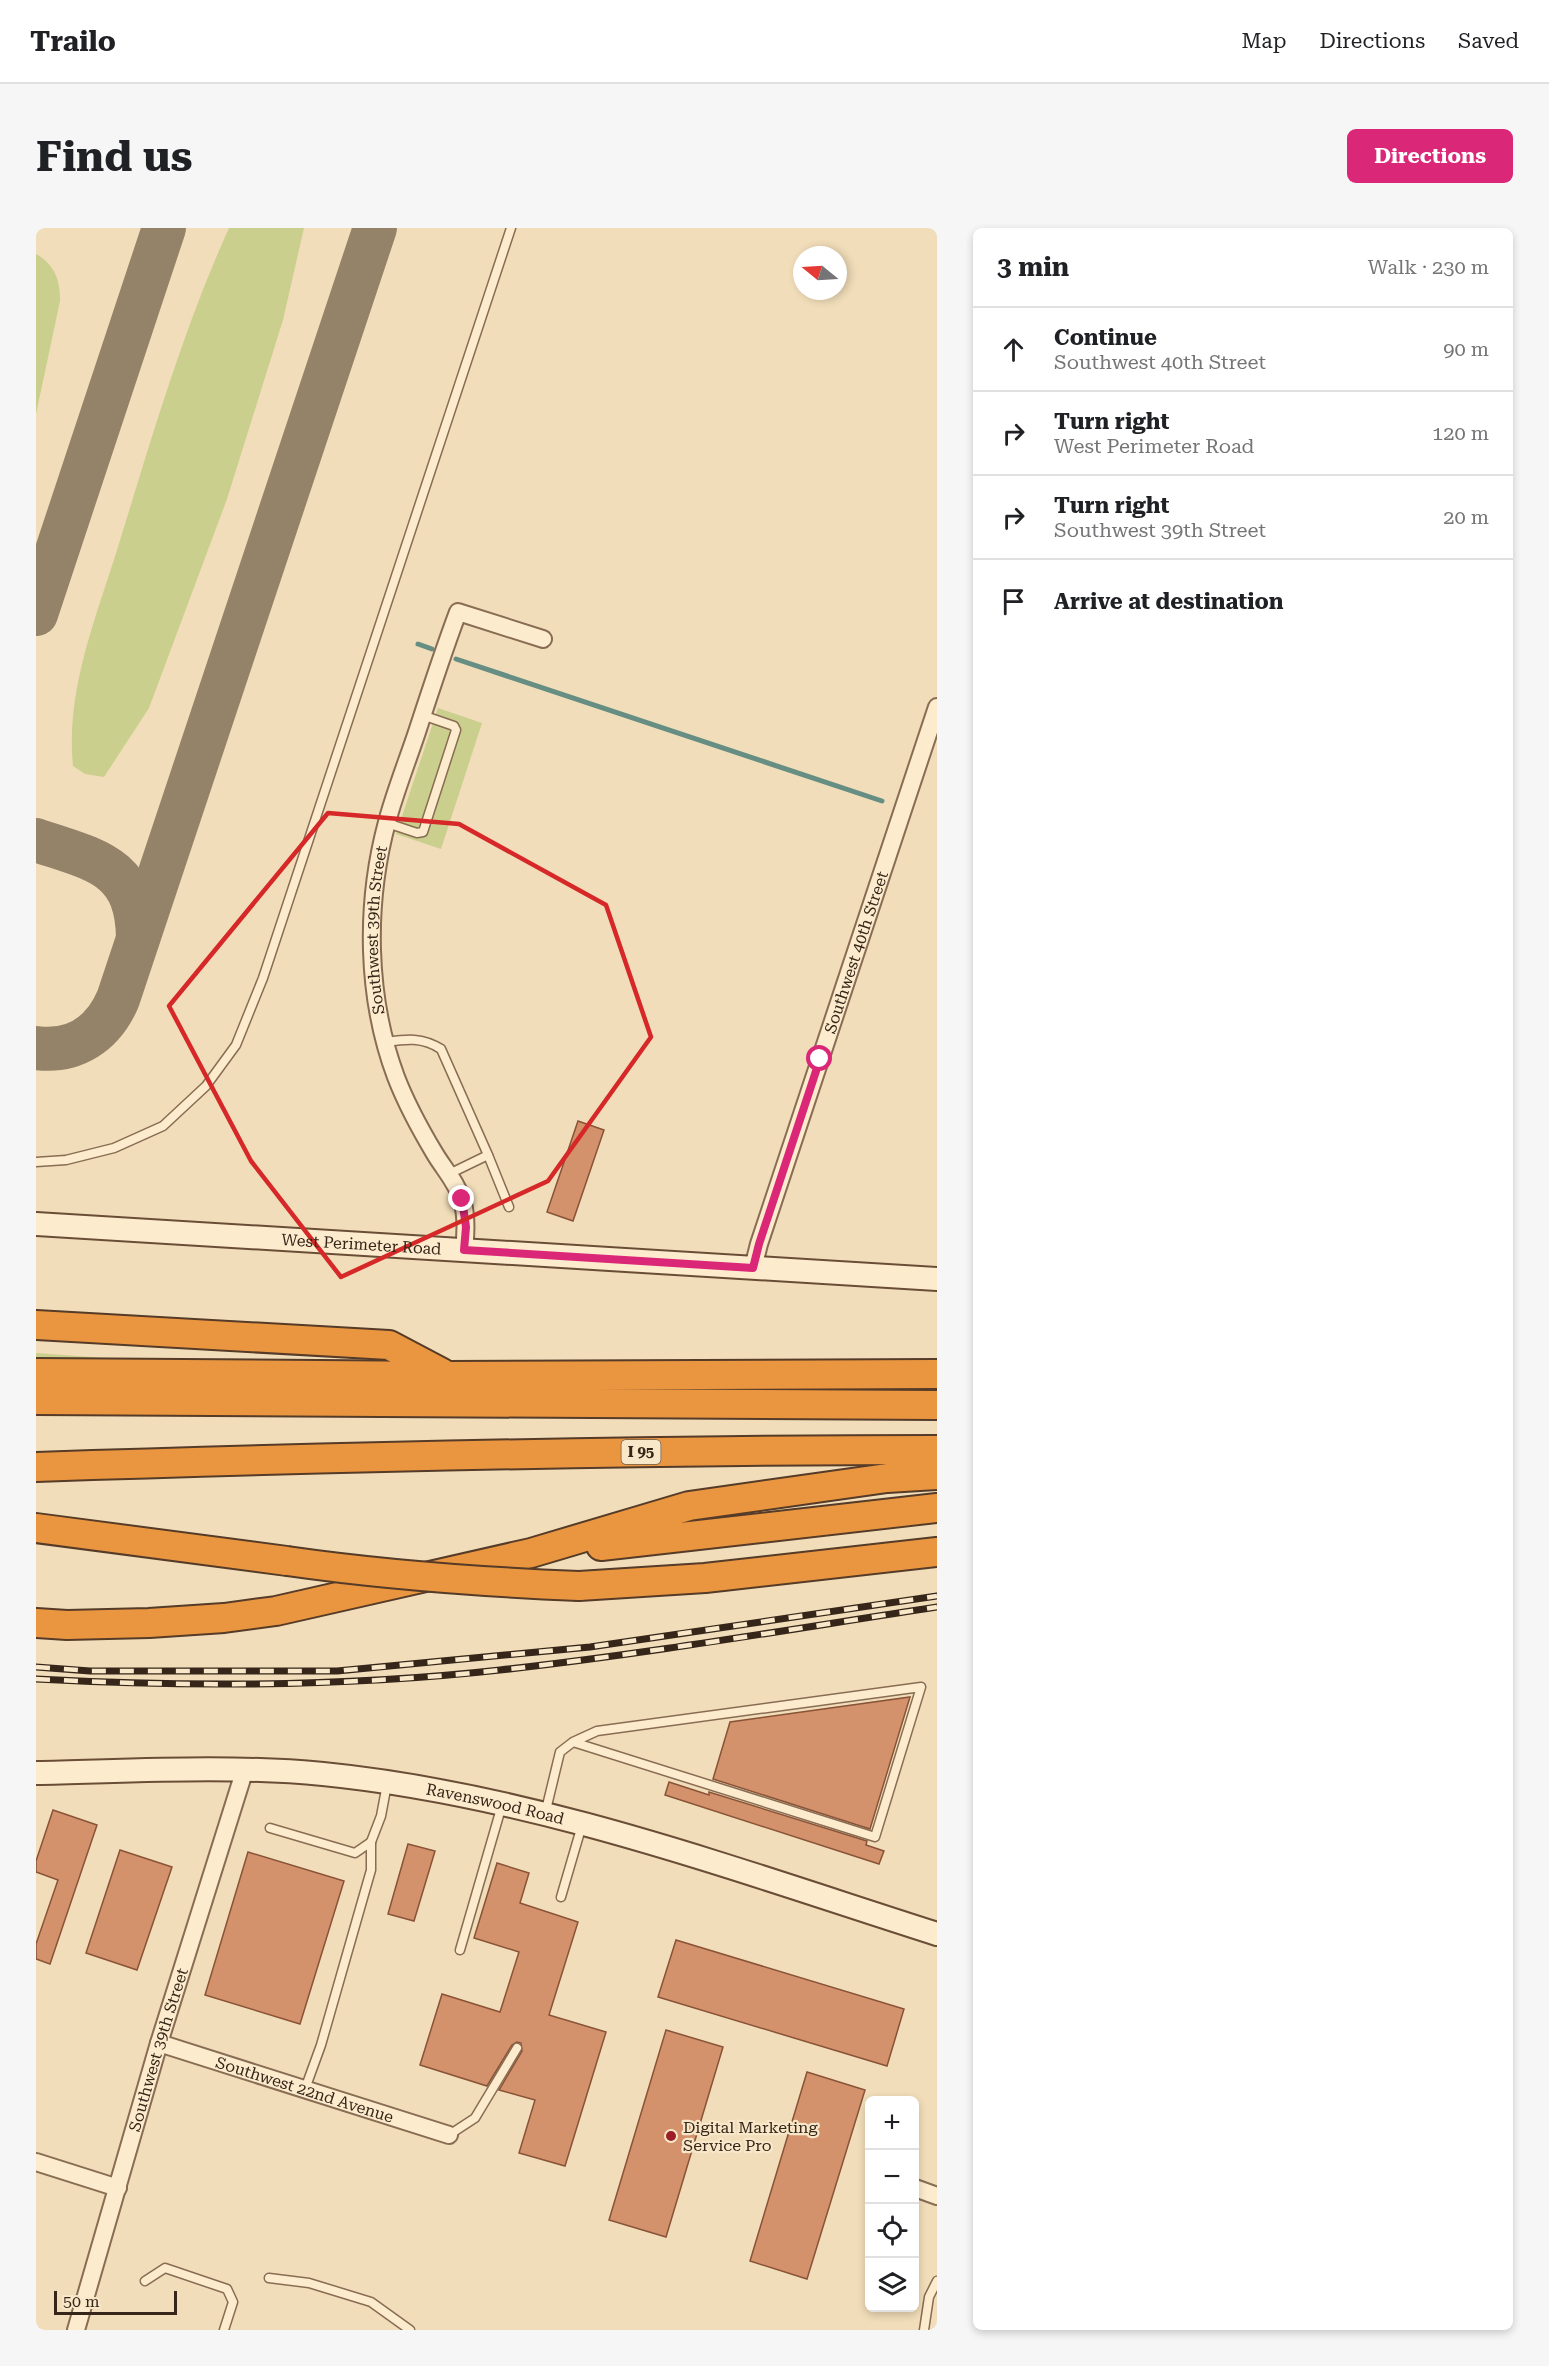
<!DOCTYPE html>
<meta charset="utf-8">
<style>
:root{--surface:#fff;--page:#f6f6f6;--text:#202124;--muted:#757577;--line:#e0e0e0;--accent:#db2777}
body{margin:0;font-family:"Roboto Serif",serif;background:var(--page);color:var(--text)}
.controls{position:absolute;right:18px;bottom:18px;display:grid;overflow:hidden;border-radius:9px;box-shadow:0 3px 9px #0003}
.controls button{width:54px;height:54px;display:grid;place-items:center;padding:0;border:0;border-bottom:2px solid var(--line);background:var(--surface);color:var(--text);font:30px sans-serif}
.compass{position:absolute;left:757px;top:18px;width:54px;height:54px;border-radius:50%;background:var(--surface);box-shadow:0 3px 9px #0003;rotate:288deg}
.scale{position:absolute;left:18px;bottom:15px;width:123px;box-sizing:border-box;padding-left:6px;border:3px solid #362619;border-top:0;font-size:16px;line-height:21px;white-space:nowrap;color:#362619;-webkit-text-stroke:4px #f8e8c9;paint-order:stroke}
.stop{position:absolute;width:18px;height:18px;margin:-14px;border:4px solid #db2777;border-radius:50%;background:#fff}
.stop.end{background:#db2777;border-color:#fff;box-shadow:0 2px 6px #0008}
.list{margin:0;padding:0;list-style:none}
h2{display:flex;justify-content:space-between;align-items:center;height:78px;margin:0;padding:0 24px;font-size:26px}
h2 small{font-size:20px;font-weight:400;color:var(--muted)}
.list li{display:grid;grid-template-columns:39px 1fr auto;gap:18px;align-items:center;box-sizing:border-box;height:84px;padding:0 24px;border-top:2px solid var(--line)}
.list b{display:block;font-size:22px;white-space:nowrap}
.list p{margin:0;font-size:20px;white-space:nowrap;color:var(--muted)}
.list em{font-size:20px;font-style:normal;color:var(--muted)}
.icon{flex:none;width:33px;height:33px;fill:none;stroke:currentColor;stroke-width:2;stroke-linecap:round;stroke-linejoin:round}
.map{position:relative;flex:none;width:901px;height:2102px;overflow:hidden;border-radius:9px}
header{display:flex;align-items:center;gap:36px;box-sizing:border-box;height:84px;padding:0 30px;background:var(--surface);border-bottom:2px solid var(--line)}
header strong{font-size:28px}
nav{display:flex;gap:33px;margin-inline-start:auto;font-size:21px}
.intro{display:flex;align-items:center;justify-content:space-between;box-sizing:border-box;height:144px;padding:0 36px}
h1{margin:0;font-size:42px}
.button{padding:15px 27px;border-radius:9px;background:var(--accent);color:#fff;font-size:21px;font-weight:700}
main{display:flex;gap:36px;padding:0 36px}
aside{flex:1;background:var(--surface);border-radius:9px;box-shadow:0 3px 9px #0003}
.map>svg:first-child{display:block}
</style>
<header>
<strong>Trailo</strong>
<nav><a>Map</a><a>Directions</a><a>Saved</a></nav>
</header>
<div class="intro"><h1>Find us</h1><a class="button">Directions</a></div>
<main>
<div class="map">
<svg width="901" height="2102" viewBox="0 0 901 2102">
<rect width="100%" height="100%" fill="#f1ddb9"/>
<g fill="#cbcf8d">
<path d="M 193,0 L 268,0 L 247,92 L 191,271 L 113,480 L 68,549 L 49,546 L 37,538 C 29,459 63,383 85,309 C 117,205 148,99 193,0 Z"/>
<path d="M 0,26 C 19,37 24,52 24,73 L 0,186 Z"/>
<polygon points="402,480 446,495 405,621 360,606"/>
<polygon points="0,1125 84,1131 0,1137"/>
</g>
<g fill="none" stroke-linecap="round" stroke-linejoin="round">
<g stroke="#668e82" stroke-width="5">
<polyline points="382,416 396,421"/>
<polyline points="420,431 846,573"/>
</g>
<g stroke="#948269" stroke-width="44">
<polyline points="0,386 128,0"/>
<path d="M 0,612 C 59,632 101,637 102,710"/>
<path d="M 0,820 C 38,825 67,806 82,771 L 339,0"/>
</g>
</g>
<g fill="#d3916c" stroke="#895337" stroke-width="1.5">
<polygon points="542,893 568,902 537,993 511,984"/>
<polygon points="874,1469 834,1601 677,1551 694,1494"/>
<polygon points="633,1554 673,1567 673,1564 831,1613 830,1617 848,1623 843,1636 629,1567"/>
<polygon points="17,1582 61,1597 14,1736 0,1731 0,1716 22,1652 0,1644 0,1633"/>
<polygon points="372,1616 399,1623 378,1693 352,1686"/>
<polygon points="84,1622 136,1639 101,1742 50,1725"/>
<polygon points="212,1624 308,1653 264,1796 169,1767"/>
<polygon points="461,1635 493,1645 484,1675 542,1694 513,1787 570,1804 529,1938 483,1925 499,1872 463,1862 486,1823 485,1815 481,1814 476,1817 451,1858 384,1837 406,1766 464,1784 483,1724 438,1710"/>
<polygon points="640,1712 868,1781 851,1838 622,1769"/>
<polygon points="630,1802 687,1819 630,2009 573,1992"/>
<polygon points="771,1844 829,1862 771,2051 714,2033"/>
</g>
<g fill="none" stroke-linecap="round" stroke-linejoin="round">
<g stroke="#886c53" stroke-width="11">
<g id="lane">
<polyline points="351,595 381,605 387,604 420,502 418,498 386,487"/>
<path d="M 350,814 C 371,811 386,809 405,821 L 452,927 L 413,946"/>
<polyline points="452,927 473,979"/>
<polyline points="0,934 30,932 78,920 127,898 170,858 200,817 227,750 475,0"/>
<polyline points="509,1586 524,1524 537,1514 561,1503 885,1459 839,1609 537,1514"/>
<polyline points="234,1600 319,1625 335,1614 345,1588 351,1556"/>
<polyline points="525,1669 546,1597"/>
<polyline points="424,1722 466,1577"/>
<polyline points="269,1861 285,1817 335,1642 335,1614"/>
<polyline points="413,1907 439,1890 481,1820"/>
<polyline points="233,2050 273,2055 335,2074 374,2102"/>
<polyline points="109,2053 129,2040 191,2061 197,2074 188,2102"/>
<polyline points="888,2102 893,2069 901,2053"/>
</g>
</g>
<g stroke="#886c53" stroke-width="20">
<g id="street">
<path id="s1" d="M 428,1022 C 430,1005 431,988 426,972 C 421,955 408,941 399,926 C 384,901 370,875 360,849 C 330,769 329,676 351,594 C 359,564 371,534 381,504 C 394,464 407,424 422,384 L 507,411"/>
<path id="s2" d="M 717,1040 L 723,1016 L 901,479"/>
<path id="s3" d="M 123,1815 L 413,1907"/>
<polyline points="0,1934 82,1960"/>
<polyline points="879,1960 901,1968"/>
<path id="s4" d="M 40,2102 L 123,1815 L 209,1541"/>
</g>
</g>
<g stroke="#6a4d36" stroke-width="26">
<g id="secondary">
<path id="s5" d="M 0,996 L 901,1051"/>
<path id="s6" d="M 0,1545 C 95,1543 192,1537 287,1546 C 498,1567 700,1642 901,1706"/>
</g>
</g>
<g stroke="#553b28" stroke-width="32">
<g id="highway">
<polyline points="0,1097 353,1117 406,1145"/>
<polyline points="0,1145 411,1148 901,1146"/>
<polyline points="0,1172 901,1177"/>
<path d="M 0,1239 C 300,1229 600,1222 901,1222"/>
<polyline points="0,1300 251,1333"/>
<polyline points="565,1318 901,1280"/>
<polyline points="543,1358 669,1350 901,1324"/>
<polyline points="0,1395 31,1397 113,1395 188,1390 240,1383 495,1325 653,1278 851,1250 901,1247"/>
</g>
</g>
<use href="#lane" stroke="#fcebcd" stroke-width="8"/>
<use href="#street" stroke="#fcebcd" stroke-width="16"/>
<use href="#secondary" stroke="#fcebcd" stroke-width="22"/>
<use href="#highway" stroke="#ea9640" stroke-width="28"/>
<g stroke="#362619" stroke-width="7">
<g id="rail">
<polyline points="0,1439 54,1443 301,1443 554,1419 901,1368"/>
<path d="M 0,1451 C 154,1459 310,1459 464,1442 C 610,1426 756,1401 901,1379"/>
</g>
</g>
<use href="#rail" stroke="#f8e8c9" stroke-width="4.5" stroke-dasharray="14" stroke-linecap="butt"/>
<g stroke="#553b28" stroke-width="32" stroke-linecap="butt">
<path id="highway-bridge" d="M 251,1333 C 349,1347 444,1354 543,1358"/>
</g>
<use href="#highway-bridge" stroke="#ea9640" stroke-width="28"/>
</g>
<g fill="none" stroke-linecap="round" stroke-linejoin="round">
<polyline stroke="#db2777" stroke-width="8" points="426,971 430,999 428,1022 717,1040 723,1016 784,831"/>
</g>
<path fill="none" stroke="#d62828" stroke-width="4.5" stroke-linejoin="round" d="M 292,585 L 423,596 L 570,677 L 615,809 L 512,953 L 305,1049 L 215,933 L 133,778 Z"/>
<circle fill="#9c1e26" stroke="#f8e8c9" stroke-width="2" cx="635" cy="1908" r="6"/>
<g text-anchor="middle" stroke-width="4.5" stroke-linejoin="round" paint-order="stroke">
<rect fill="#f8e8c9" stroke="#70604e" stroke-width="1.5" x="585.5" y="1212" width="39" height="24" rx="4.5"/>
<g font-size="15" font-weight="bold" fill="#362619">
<text x="605" y="1229">I 95</text>
</g>
<g font-size="16" fill="#362619" stroke="#f8e8c9">
<text dy="6" stroke="none"><textPath href="#s1" startOffset="340">Southwest 39th Street</textPath></text>
<text dy="6" stroke="none"><textPath href="#s2" startOffset="332">Southwest 40th Street</textPath></text>
<text dy="6" stroke="none"><textPath href="#s5" startOffset="326">West Perimeter Road</textPath></text>
<text dy="6" stroke="none"><textPath href="#s6" startOffset="462">Ravenswood Road</textPath></text>
<text dy="6" stroke="none"><textPath href="#s4" startOffset="292">Southwest 39th Street</textPath></text>
<text dy="6" stroke="none"><textPath href="#s3" startOffset="153">Southwest 22nd Avenue</textPath></text>
</g>
<g font-size="16" fill="#362619" stroke="#f8e8c9" text-anchor="start">
<text x="647" y="1905">Digital Marketing<tspan x="647" dy="18">Service Pro</tspan></text>
</g>
</g>
</svg>
<div class="controls">
<button>+</button>
<button>−</button>
<button><svg class="icon" aria-label="locate" viewBox="0 0 24 24"><circle cx="12" cy="12" r="6"/><path d="M12 2v4M12 18v4M2 12h4M18 12h4"/></svg></button>
<button><svg class="icon" aria-label="layers" viewBox="0 0 24 24"><path d="M12 4l9 5-9 5-9-5zM3 14l9 5 9-5"/></svg></button>
</div>
<svg class="compass" viewBox="-18 -18 36 36"><path d="M0-13l5 13h-10z" fill="#e53935"/><path d="M0 13l5-13h-10z" fill="#757577"/></svg>
<div class="scale">50 m</div>
<div class="stop" style="left:784px;top:831px"></div>
<div class="stop end" style="left:426px;top:971px"></div>
</div>
<aside>
<h2>3 min<small>Walk · 230 m</small></h2>
<ul class="list">
<li><svg class="icon" aria-label="ahead" viewBox="0 0 24 24"><path d="M12 20V5M6 11l6-6 6 6"/></svg><div><b>Continue</b><p>Southwest 40th Street</p></div><em>90 m</em></li>
<li><svg class="icon" aria-label="right" viewBox="0 0 24 24"><path d="M7 20v-9h11M14 6l5 5-5 5"/></svg><div><b>Turn right</b><p>West Perimeter Road</p></div><em>120 m</em></li>
<li><svg class="icon" aria-label="right" viewBox="0 0 24 24"><path d="M7 20v-9h11M14 6l5 5-5 5"/></svg><div><b>Turn right</b><p>Southwest 39th Street</p></div><em>20 m</em></li>
<li><svg class="icon" aria-label="arrive" viewBox="0 0 24 24"><path d="M6 21V4h12l-3 4 3 4H6"/></svg><div><b>Arrive at destination</b></div></li>
</ul>
</aside>
</main>
